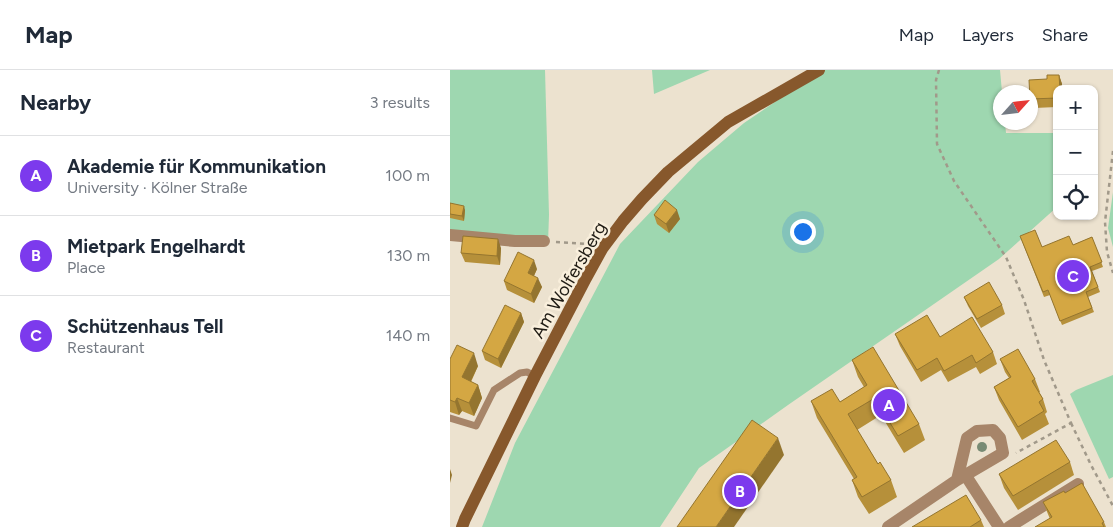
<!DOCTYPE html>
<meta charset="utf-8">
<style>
:root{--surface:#fff;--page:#f6f6f7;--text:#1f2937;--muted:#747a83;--line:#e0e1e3;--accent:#7c3aed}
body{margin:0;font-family:Figtree,sans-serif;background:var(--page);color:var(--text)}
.controls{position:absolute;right:15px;top:15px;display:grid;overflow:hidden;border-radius:10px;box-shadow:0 1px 4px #0004}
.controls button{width:45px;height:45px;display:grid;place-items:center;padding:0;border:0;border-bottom:1px solid var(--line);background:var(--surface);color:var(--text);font:25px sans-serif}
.compass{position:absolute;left:543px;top:15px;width:45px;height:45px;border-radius:50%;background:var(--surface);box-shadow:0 1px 4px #0004;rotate:63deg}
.you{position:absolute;left:352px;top:161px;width:18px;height:18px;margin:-12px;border:4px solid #fff;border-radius:50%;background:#1a73e8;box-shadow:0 0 0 8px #1a73e833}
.badge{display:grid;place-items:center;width:32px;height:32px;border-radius:50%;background:var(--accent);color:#fff;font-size:16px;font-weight:700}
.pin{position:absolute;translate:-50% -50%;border:2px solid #fff;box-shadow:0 1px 5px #0006}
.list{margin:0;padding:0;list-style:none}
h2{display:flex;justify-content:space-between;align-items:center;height:65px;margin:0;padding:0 20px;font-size:21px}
h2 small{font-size:16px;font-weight:400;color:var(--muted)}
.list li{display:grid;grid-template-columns:32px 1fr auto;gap:15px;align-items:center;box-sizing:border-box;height:80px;padding:0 20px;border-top:1px solid var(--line)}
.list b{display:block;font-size:19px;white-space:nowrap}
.list p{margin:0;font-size:16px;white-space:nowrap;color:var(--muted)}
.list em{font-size:16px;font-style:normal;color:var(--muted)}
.icon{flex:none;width:28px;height:28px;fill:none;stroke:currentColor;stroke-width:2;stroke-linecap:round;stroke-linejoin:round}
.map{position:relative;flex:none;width:663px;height:457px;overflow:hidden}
header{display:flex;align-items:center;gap:30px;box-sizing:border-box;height:70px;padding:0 25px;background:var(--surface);border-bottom:1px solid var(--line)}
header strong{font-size:24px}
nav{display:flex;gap:28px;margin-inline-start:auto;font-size:18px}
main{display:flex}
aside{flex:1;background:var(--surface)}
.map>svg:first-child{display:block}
</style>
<header>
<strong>Map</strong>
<nav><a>Map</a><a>Layers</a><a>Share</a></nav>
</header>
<main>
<aside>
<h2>Nearby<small>3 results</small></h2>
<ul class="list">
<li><span class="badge">A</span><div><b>Akademie für Kommunikation</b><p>University · Kölner Straße</p></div><em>100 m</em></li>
<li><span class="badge">B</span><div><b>Mietpark Engelhardt</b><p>Place</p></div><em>130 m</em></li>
<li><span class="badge">C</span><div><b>Schützenhaus Tell</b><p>Restaurant</p></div><em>140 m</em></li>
</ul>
</aside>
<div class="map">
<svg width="663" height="457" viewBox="0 0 663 457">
<rect width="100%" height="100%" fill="#ece2cf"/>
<g fill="#9ed7b0">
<polygon points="0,0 95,0 99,145 98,173 0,166"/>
<polygon points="202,0 260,0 204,24"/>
<polygon points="372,0 550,0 552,22 550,22 550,52 555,53 556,63 607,63 607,137 549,189 338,335 249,398 210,457 32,457 65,373 170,174 248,92 294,53"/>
<polygon points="663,122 663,177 658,158"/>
<polygon points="663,305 663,407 659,409 620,324 626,320"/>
</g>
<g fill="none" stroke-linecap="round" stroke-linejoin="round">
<g stroke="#a1998a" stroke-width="2.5" stroke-dasharray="4 4" stroke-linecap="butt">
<polyline points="489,0 486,10 487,74 504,111 556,187 574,230 594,290 621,353 566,383"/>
<polyline points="663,81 655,152 657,182 663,203"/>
<polyline points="106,172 140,174"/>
<polyline points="621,353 641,395 663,436"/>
</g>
<polyline stroke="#a78569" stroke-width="7" points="0,348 26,356 44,320 70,303 77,302 85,306"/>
<g stroke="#a78569" stroke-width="12">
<polyline points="0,165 65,171 94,171"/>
<polyline points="516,406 549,457"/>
<polyline points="438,457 507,410 553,383 550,368 543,360 527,361 517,368 507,410"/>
<polyline points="559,457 628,414"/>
</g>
<polyline stroke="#87582c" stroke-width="12" points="12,457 15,449 85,306 136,208 152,179 173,151 192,129 218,102 278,52 369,0"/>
</g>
<circle fill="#788b74" cx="532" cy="377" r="5"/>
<g fill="#b6903a">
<polygon points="609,5 612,14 612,19 607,19 607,37 584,38 580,29 597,9"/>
<polygon points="0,133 15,140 14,151 0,148"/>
<polygon points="204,145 230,149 219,163 207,154"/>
<polygon points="570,166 592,177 623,175 642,167 653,197 642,201 650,222 638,227 644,242 612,255 600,225 594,227"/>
<polygon points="51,178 50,195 15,192 11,183"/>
<polygon points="87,199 84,206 92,217 84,233 57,220 54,211"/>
<polygon points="514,227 552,235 555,244 531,258 518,236"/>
<polygon points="71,243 74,252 51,298 35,290 32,281"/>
<polygon points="445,264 490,267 543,282 547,294 530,304 526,297 498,312 491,300 471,312 450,276"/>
<polygon points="0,289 28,296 21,312 28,315 32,328 24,346 12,341 9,345 0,342"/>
<polygon points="550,289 585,309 590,322 589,322 593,329 597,342 595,344 599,354 572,370 549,330 544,317 559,308 555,302"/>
<polygon points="402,290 469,354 475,370 454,383 431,345 407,360 428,394 441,410 447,427 419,444 408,427 402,410 404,409 367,348 361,331 390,332 414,317 408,307"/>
<polygon points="620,392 624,405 568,440 554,418 549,404"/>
<polygon points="615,423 654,452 656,457 585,457 600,449 593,432"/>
<polygon points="531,450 534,457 462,457"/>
</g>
<g fill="#94752f">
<polygon points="609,5 612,14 612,19 610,19"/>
<polygon points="14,136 15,140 14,151 12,146"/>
<polygon points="227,140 230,149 219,163 216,154"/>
<polygon points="48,169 51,178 50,195 47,186"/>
<polygon points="84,190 87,199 81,212 78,203"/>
<polygon points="88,208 92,217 84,233 81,224"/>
<polygon points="71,243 74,252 51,298 48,289"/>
<polygon points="24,283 28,296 16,321 12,307"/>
<polygon points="28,315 32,328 24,346 19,333"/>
<polygon points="7,328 12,341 9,345 5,332"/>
<polygon points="328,368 334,385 284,457 266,457"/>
<polygon points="0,399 2,405 0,413"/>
</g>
<g fill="#d4a743" stroke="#94752f">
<polygon points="597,5 609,5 610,19 607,19 607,28 580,29 579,10 597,9"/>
<polygon points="215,130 227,140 216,154 204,145"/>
<polygon points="0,133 14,136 12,146 0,144"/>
<polygon points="585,160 592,177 619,166 623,175 642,167 652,192 640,197 648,217 636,222 642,238 610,251 598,220 593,222 570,166"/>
<polygon points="13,166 48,169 47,186 11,183"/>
<polygon points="68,182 84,190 78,203 88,208 81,224 54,211"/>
<polygon points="539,212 552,235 527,249 514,227"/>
<polygon points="55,235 71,243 48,289 32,281"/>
<polygon points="477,245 490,267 522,247 543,282 526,293 522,285 494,301 487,288 467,300 445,264"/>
<polygon points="7,275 24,283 12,307 28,315 19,333 7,328 5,332 0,330 0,289"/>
<polygon points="423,277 469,354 448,366 425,328 398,344 428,394 430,392 441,410 412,427 402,410 407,407 361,331 382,319 390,332 417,315 402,290"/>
<polygon points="568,279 585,309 582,311 593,329 589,332 594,341 568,357 544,317 561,307 550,289"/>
<polygon points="302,350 328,368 266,457 227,457"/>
<polygon points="606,370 620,392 563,426 549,404"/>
<polygon points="632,413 654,452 652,453 654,457 585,457 602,447 593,432 614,421 615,423"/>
<polygon points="516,425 531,450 520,457 462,457"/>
</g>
<g text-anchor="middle" stroke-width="5" stroke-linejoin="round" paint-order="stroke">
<g font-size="18" fill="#1e1a13" stroke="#f9efdc">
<text transform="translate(119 210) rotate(-60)" y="6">Am Wolfersberg</text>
</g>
</g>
</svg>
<div class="controls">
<button>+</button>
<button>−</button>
<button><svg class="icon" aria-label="locate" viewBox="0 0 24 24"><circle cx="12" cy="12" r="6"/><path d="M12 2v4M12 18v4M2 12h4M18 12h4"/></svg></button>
</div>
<svg class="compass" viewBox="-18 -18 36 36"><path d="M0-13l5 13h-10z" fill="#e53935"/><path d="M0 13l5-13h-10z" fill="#747a83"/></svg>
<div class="you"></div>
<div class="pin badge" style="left:439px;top:335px">A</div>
<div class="pin badge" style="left:290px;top:421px">B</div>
<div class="pin badge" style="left:623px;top:206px">C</div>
</div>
</main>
